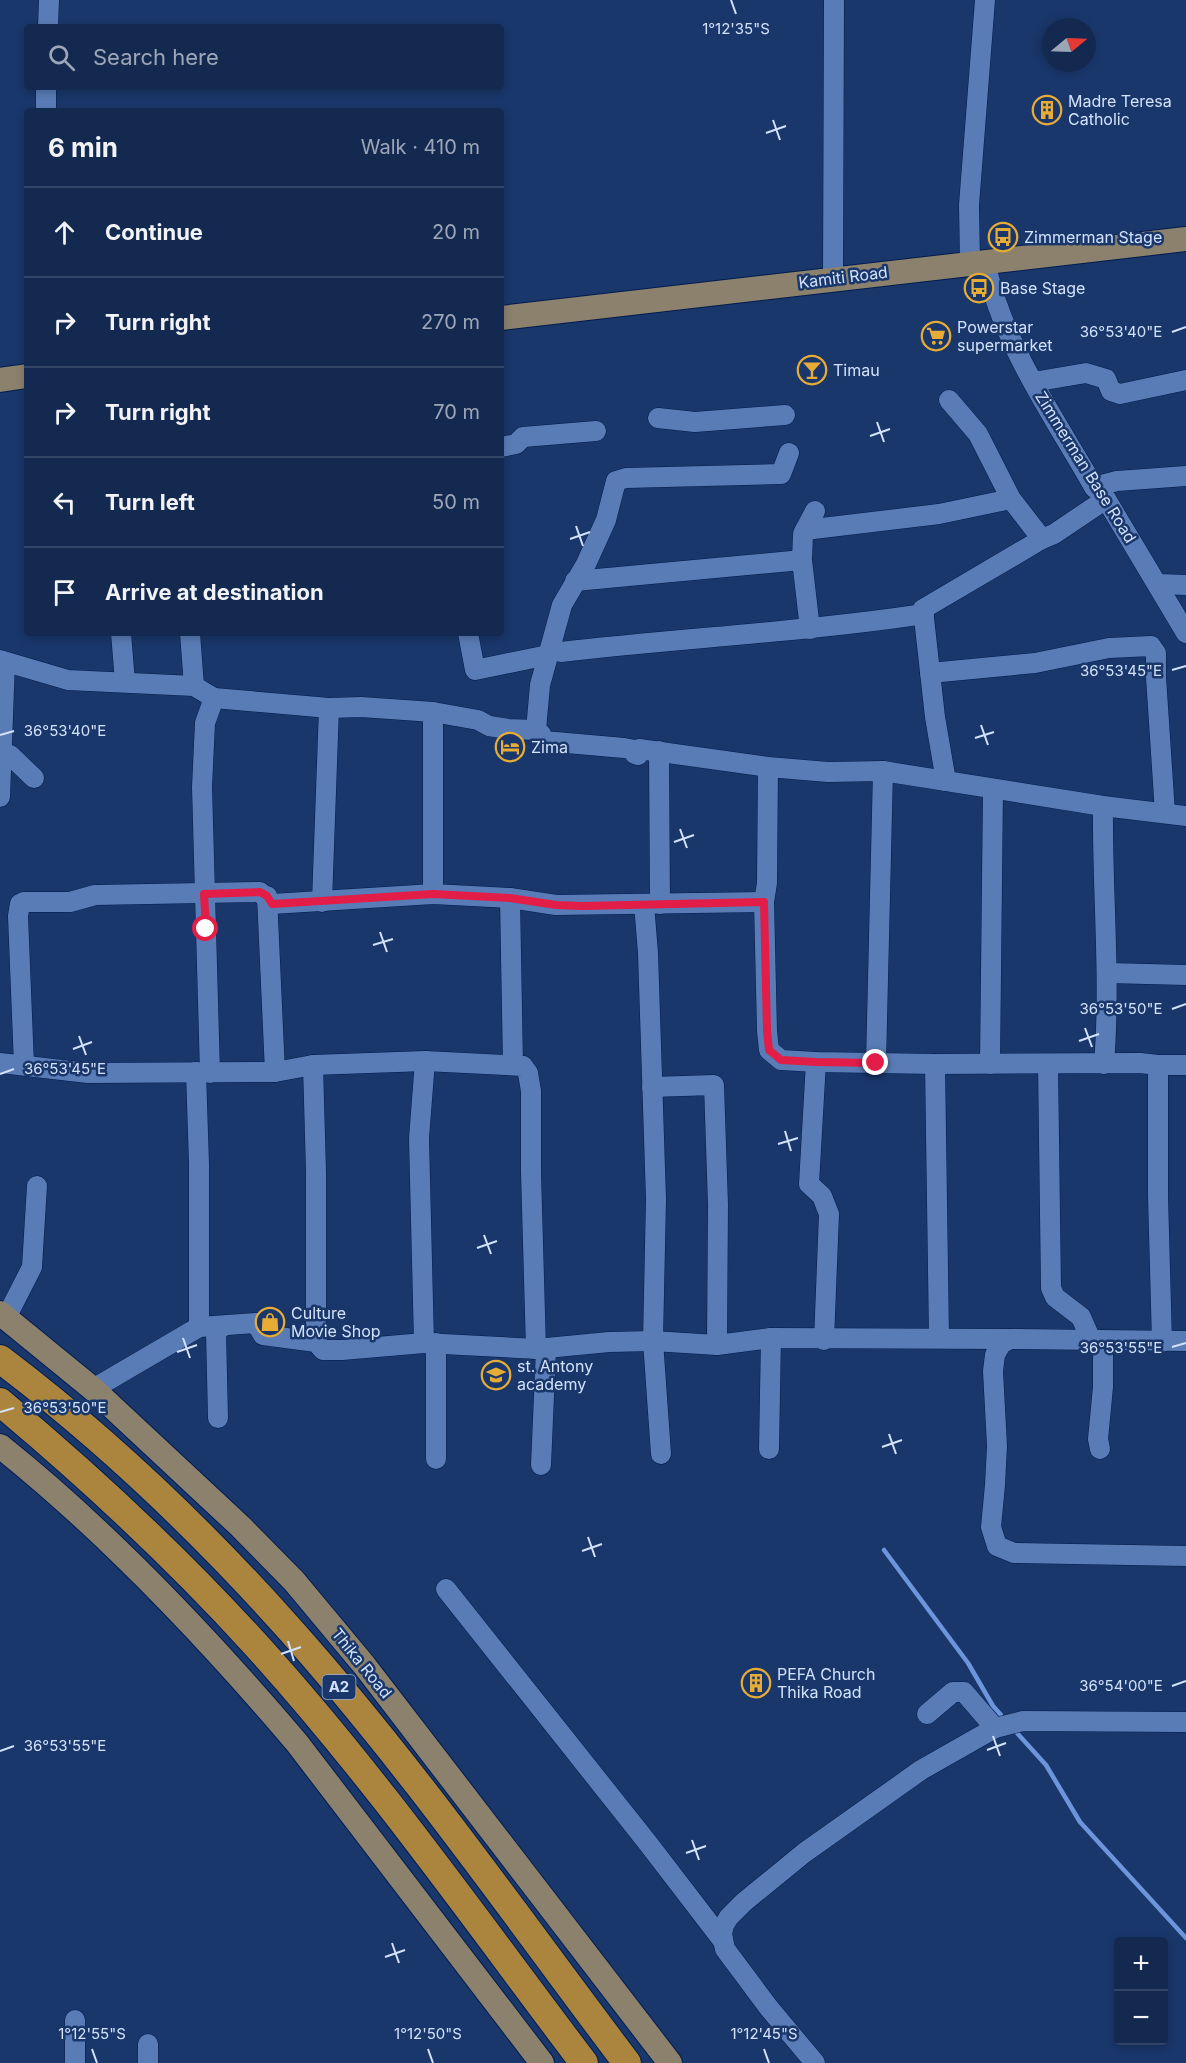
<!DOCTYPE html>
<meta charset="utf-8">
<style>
:root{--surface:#142950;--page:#1d3157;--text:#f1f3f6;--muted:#9da6b7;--line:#334567}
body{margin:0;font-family:Inter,sans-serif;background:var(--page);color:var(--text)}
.controls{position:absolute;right:18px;bottom:18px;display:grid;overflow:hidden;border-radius:6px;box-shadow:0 3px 9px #0003}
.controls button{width:54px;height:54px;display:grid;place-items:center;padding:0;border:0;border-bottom:2px solid var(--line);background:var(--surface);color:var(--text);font:30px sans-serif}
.compass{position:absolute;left:1042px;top:18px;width:54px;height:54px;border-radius:50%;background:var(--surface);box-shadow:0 3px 9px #0003;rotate:71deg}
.stop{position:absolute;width:18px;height:18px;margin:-14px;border:4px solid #e11d48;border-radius:50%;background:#fff}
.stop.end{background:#e11d48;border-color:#fff;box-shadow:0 2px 6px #0008}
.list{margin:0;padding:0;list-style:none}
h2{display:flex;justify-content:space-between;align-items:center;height:78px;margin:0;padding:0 24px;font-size:26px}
h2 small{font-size:20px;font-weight:400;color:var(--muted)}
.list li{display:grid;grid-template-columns:39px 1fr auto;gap:18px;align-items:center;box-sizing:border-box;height:90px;padding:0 24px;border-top:2px solid var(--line)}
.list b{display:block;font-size:22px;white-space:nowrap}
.list em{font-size:20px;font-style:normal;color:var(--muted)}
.icon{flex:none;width:33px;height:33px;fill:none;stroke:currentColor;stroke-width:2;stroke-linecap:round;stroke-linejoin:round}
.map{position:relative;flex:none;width:1186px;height:2063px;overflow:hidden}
.search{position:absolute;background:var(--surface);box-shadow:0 3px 9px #0003;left:24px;top:24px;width:480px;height:66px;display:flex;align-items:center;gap:15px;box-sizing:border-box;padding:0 21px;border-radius:6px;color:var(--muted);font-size:22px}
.panel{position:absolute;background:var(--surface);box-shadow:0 3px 9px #0003;left:24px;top:108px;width:480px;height:528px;border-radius:6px}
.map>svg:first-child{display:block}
</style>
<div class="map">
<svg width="1186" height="2063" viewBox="0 0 1186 2063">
<rect width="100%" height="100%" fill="#1a376b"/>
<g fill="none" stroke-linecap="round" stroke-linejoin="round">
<g stroke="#6c95dc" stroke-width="4.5">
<polyline points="884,1550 968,1663 993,1706 1001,1715"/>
<polyline points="1017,1733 1046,1765 1080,1822 1186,1938"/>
</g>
<g stroke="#021c4e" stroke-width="21">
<g id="minor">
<polyline points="48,27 49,0"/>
<polyline points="46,111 46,87"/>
<path d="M 985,261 C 1002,344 1053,415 1094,487 L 1106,499 L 1186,633"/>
<polyline points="970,262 969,205 985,0"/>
<polyline points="833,278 834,0"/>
<polyline points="1033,382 1086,373 1106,379 1111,391 1120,394 1186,380"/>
<polyline points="949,400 978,434 1011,499 1042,539 1054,534 1106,499"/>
<polyline points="658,418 695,422 785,415"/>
<polyline points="501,447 516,444 523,437 596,431"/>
<polyline points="1094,487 1117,481 1186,476"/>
<polyline points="805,530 939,514 1011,499"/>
<polyline points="575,581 802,560"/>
<polyline points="1158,584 1186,585"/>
<polyline points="810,629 802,560 803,534 815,511"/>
<polyline points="121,633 125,682"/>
<polyline points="190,633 194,686"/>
<polyline points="468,633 475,670 548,655"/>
<path d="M 561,652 C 682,638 804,632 924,614"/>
<polyline points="0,660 68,680 194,686 214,698 329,708 361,707 433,712 478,720 489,726 508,729 536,730 541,734 544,741 624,748 635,750 635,754 638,755 639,749 768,767 828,772 883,771 1103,806 1186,816"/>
<polyline points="930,673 1035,663 1109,648 1151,646 1156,653 1156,677 1165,813"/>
<polyline points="433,712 433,894"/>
<polyline points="536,730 540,685 562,605 586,564 606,520 616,481 626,478 781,474 789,453"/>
<polyline points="0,751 10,755 34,778"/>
<polyline points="659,751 660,904"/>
<polyline points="768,767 767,883 764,902 767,1031 769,1050 781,1060 816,1062 935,1064 1140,1063 1158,1065"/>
<polyline points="946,781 935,717 923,609 1042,539"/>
<polyline points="0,797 5,662"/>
<path d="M 1103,806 C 1102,892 1111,978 1104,1064"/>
<polyline points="510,898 513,1065"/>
<polyline points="322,902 329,708"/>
<polyline points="644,904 648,953 656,1199 653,1341 661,1454"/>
<polyline points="1108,973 1186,975"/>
<polyline points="816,1062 809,1184 822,1196 829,1214 824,1340"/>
<polyline points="0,1063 88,1073 275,1072 267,896"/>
<polyline points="876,1063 883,771"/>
<polyline points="935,1064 939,1338"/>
<polyline points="990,1064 993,789"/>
<polyline points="1048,1064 1051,1288 1055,1297 1081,1317 1091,1340"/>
<polyline points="24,1065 18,916 20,904 24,902 70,902 95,895 260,892 272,904 433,894 510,898 556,905 764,902"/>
<polyline points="313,1065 316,1172 316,1342"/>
<polyline points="275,1072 313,1065 425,1061 523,1066 528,1073 531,1091 531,1172 536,1349"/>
<polyline points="210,1073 202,787 205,723 214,698"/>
<polyline points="652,1087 714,1085 718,1205 717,1345"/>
<polyline points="6,1318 32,1267 37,1186"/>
<polyline points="199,1327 256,1323 263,1335 316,1342 323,1350 342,1350 424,1343 536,1349 609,1342 653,1341 717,1345 771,1338 1010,1339"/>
<polyline points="1186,1341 1010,1339 1001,1344 995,1355 993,1371 997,1446 995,1485 991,1527 997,1546 1014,1553 1186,1556"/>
<polyline points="1162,1342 1158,1196 1158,1065 1186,1065"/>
<polyline points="424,1343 419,1138 425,1061"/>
<polyline points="436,1343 436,1459"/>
<polyline points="93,1389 199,1327 199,1164 196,1072"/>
<polyline points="218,1418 216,1332 222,1327"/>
<polyline points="769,1449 771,1338"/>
<polyline points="1100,1449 1098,1439 1103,1387 1103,1341"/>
<polyline points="541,1465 546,1349"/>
<polyline points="446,1589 647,1842 723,1941"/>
<polyline points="927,1714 953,1692 964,1692 995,1728"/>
<polyline points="75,2020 75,2063"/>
<polyline points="148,2044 148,2063"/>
<polyline points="815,2063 769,2008 725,1949 722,1934 724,1925 729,1917 744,1902 804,1853 921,1770 995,1728 1023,1721 1186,1722"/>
</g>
</g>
<g stroke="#021c4e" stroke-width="26">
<g id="major">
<polyline points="501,318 1186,239"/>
<polyline points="0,380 27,376"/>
<polyline points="0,1313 93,1389 241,1527 294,1581 364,1665 670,2063"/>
<path d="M 0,1446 C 109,1533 207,1637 297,1743 L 542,2063"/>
</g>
</g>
<g stroke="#021c4e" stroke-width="30">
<g id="highway">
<path d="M 0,1359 C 103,1437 199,1528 285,1624 C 409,1762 515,1915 627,2063"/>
<path d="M 0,1402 C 91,1478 176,1557 256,1645 C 375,1776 477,1922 584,2063"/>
</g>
</g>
<use href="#minor" stroke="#5a7cb6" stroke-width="20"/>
<use href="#major" stroke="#8b816d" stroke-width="24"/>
<use href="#highway" stroke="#ab843d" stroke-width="28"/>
</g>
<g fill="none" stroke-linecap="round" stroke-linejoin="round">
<polyline stroke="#e11d48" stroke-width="8" points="206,929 204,894 260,892 267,896 272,904 433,894 510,898 556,905 582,906 764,902 767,1031 769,1050 781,1060 816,1062 876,1063"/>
</g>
<path fill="none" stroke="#d2e2fb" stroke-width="2" d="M 731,0 L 736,14M 773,120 L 780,140M 766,133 L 786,126M 1172,332 L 1186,327M 877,422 L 884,442M 870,436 L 890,429M 576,526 L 583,546M 570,539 L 590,532M 1172,670 L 1186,666M 981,725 L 988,745M 0,735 L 14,731M 975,738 L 994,732M 680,829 L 687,848M 674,842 L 694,835M 380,932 L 387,952M 373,945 L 393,939M 1172,1009 L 1186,1004M 1085,1028 L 1092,1047M 79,1036 L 86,1055M 1079,1041 L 1099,1034M 73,1049 L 92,1042M 0,1074 L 14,1069M 785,1131 L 791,1151M 778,1144 L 798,1138M 484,1235 L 491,1254M 477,1248 L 497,1241M 183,1338 L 190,1358M 1172,1347 L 1186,1343M 177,1352 L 197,1345M 0,1412 L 14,1408M 889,1434 L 896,1454M 882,1447 L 902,1440M 588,1537 L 595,1557M 582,1551 L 602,1544M 288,1641 L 294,1661M 281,1654 L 301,1647M 1172,1686 L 1186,1681M 993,1736 L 1000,1756M 987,1750 L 1006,1743M 0,1751 L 14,1746M 692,1840 L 699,1860M 686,1853 L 706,1846M 392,1943 L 399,1963M 385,1957 L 405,1950M 92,2049 L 97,2063M 428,2049 L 433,2063M 764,2049 L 769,2063"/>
<defs>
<g id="building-ring" transform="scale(1.5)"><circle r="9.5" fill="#1a376b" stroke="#e7ac36" stroke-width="1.5"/><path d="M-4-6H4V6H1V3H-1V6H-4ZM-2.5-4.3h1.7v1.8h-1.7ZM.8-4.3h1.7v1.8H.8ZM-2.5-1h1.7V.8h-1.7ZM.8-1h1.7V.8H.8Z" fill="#e7ac36"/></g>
<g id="bus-ring" transform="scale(1.5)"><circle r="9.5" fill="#1a376b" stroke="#e7ac36" stroke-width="1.5"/><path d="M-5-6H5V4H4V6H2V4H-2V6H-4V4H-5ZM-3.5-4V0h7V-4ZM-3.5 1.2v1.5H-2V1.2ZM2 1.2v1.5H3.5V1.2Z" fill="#e7ac36"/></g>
<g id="supermarket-ring" transform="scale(1.5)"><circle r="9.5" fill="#1a376b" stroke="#e7ac36" stroke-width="1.5"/><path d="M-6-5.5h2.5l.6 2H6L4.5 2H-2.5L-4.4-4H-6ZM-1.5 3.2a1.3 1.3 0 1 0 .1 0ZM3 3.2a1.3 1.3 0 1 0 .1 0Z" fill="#e7ac36"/></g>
<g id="bar-ring" transform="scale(1.5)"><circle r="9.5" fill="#1a376b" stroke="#e7ac36" stroke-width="1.5"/><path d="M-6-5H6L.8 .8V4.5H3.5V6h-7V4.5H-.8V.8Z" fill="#e7ac36"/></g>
<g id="hotel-ring" transform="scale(1.5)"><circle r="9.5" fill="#1a376b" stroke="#e7ac36" stroke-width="1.5"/><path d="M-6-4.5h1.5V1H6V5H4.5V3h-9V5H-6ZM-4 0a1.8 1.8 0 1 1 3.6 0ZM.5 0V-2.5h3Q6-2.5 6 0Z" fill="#e7ac36"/></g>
<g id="shop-ring" transform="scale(1.5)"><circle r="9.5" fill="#1a376b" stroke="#e7ac36" stroke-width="1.5"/><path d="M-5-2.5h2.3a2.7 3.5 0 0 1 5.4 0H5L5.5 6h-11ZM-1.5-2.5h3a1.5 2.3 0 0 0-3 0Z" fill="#e7ac36"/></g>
<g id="school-ring" transform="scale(1.5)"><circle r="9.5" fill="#1a376b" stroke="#e7ac36" stroke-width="1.5"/><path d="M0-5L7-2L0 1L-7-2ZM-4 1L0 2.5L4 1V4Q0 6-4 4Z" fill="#e7ac36"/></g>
</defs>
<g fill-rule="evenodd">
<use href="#building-ring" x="1047" y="110"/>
<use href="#bus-ring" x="1003" y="237"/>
<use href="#bus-ring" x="979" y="288"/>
<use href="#supermarket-ring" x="936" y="336"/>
<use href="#bar-ring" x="812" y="370"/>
<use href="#hotel-ring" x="510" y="747"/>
<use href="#shop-ring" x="270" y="1322"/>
<use href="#school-ring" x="496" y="1375"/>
<use href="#building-ring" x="756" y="1683"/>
</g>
<g text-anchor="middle" stroke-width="5" stroke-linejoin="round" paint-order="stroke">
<rect fill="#1a376b" stroke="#9bafd0" stroke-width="1.5" x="322.5" y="1675" width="33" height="24" rx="4.5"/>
<g font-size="15" font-weight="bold" fill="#d2e2fb">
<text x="339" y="1692">A2</text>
</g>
<g font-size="16" fill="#d2e2fb" stroke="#1a376b" text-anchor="start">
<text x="1068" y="107">Madre Teresa<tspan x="1068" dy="18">Catholic</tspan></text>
<text x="1024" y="243">Zimmerman Stage</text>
<text x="1000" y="294">Base Stage</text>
<text x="957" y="333">Powerstar<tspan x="957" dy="18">supermarket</tspan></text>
<text x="833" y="376">Timau</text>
<text x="531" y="753">Zima</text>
<text x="291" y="1319">Culture<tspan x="291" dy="18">Movie Shop</tspan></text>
<text x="517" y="1372">st. Antony<tspan x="517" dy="18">academy</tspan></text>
<text x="777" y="1680">PEFA Church<tspan x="777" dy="18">Thika Road</tspan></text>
</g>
<g font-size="16" fill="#d2e2fb" stroke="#1a376b">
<text transform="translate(843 277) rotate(-7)" y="6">Kamiti Road</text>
<text transform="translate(1086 467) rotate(58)" y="6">Zimmerman Base Road</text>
<text transform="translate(362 1663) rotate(51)" y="6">Thika Road</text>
</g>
</g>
<g font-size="15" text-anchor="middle" fill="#d2e2fb" stroke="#1a376b" stroke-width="5" stroke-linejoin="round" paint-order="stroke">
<text x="736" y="34">1°12'35"S</text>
<text x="1121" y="337">36°53'40"E</text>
<text x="1121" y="676">36°53'45"E</text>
<text x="65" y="736">36°53'40"E</text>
<text x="1121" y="1014">36°53'50"E</text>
<text x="65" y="1074">36°53'45"E</text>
<text x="1121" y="1353">36°53'55"E</text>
<text x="65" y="1413">36°53'50"E</text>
<text x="1121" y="1691">36°54'00"E</text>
<text x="65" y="1751">36°53'55"E</text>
<text x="92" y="2039">1°12'55"S</text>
<text x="428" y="2039">1°12'50"S</text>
<text x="764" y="2039">1°12'45"S</text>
</g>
</svg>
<div class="controls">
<button>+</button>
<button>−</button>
</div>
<svg class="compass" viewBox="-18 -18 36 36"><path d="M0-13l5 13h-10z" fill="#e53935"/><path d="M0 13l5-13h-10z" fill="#9da6b7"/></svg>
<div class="stop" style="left:206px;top:929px"></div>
<div class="stop end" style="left:876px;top:1063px"></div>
<div class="search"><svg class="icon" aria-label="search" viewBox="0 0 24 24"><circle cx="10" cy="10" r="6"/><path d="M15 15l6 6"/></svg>Search here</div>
<section class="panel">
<h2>6 min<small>Walk · 410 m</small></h2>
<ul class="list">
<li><svg class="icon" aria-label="ahead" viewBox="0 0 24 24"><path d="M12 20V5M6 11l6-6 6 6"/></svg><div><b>Continue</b></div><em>20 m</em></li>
<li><svg class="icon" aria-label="right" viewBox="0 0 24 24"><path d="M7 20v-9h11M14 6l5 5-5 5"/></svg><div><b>Turn right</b></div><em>270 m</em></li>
<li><svg class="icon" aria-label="right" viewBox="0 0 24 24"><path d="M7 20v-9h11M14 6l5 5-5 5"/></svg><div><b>Turn right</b></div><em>70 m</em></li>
<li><svg class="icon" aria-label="left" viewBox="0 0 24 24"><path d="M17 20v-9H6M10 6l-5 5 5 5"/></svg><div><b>Turn left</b></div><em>50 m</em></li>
<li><svg class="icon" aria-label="arrive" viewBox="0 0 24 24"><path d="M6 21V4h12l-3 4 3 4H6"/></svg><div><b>Arrive at destination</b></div></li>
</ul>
</section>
</div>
